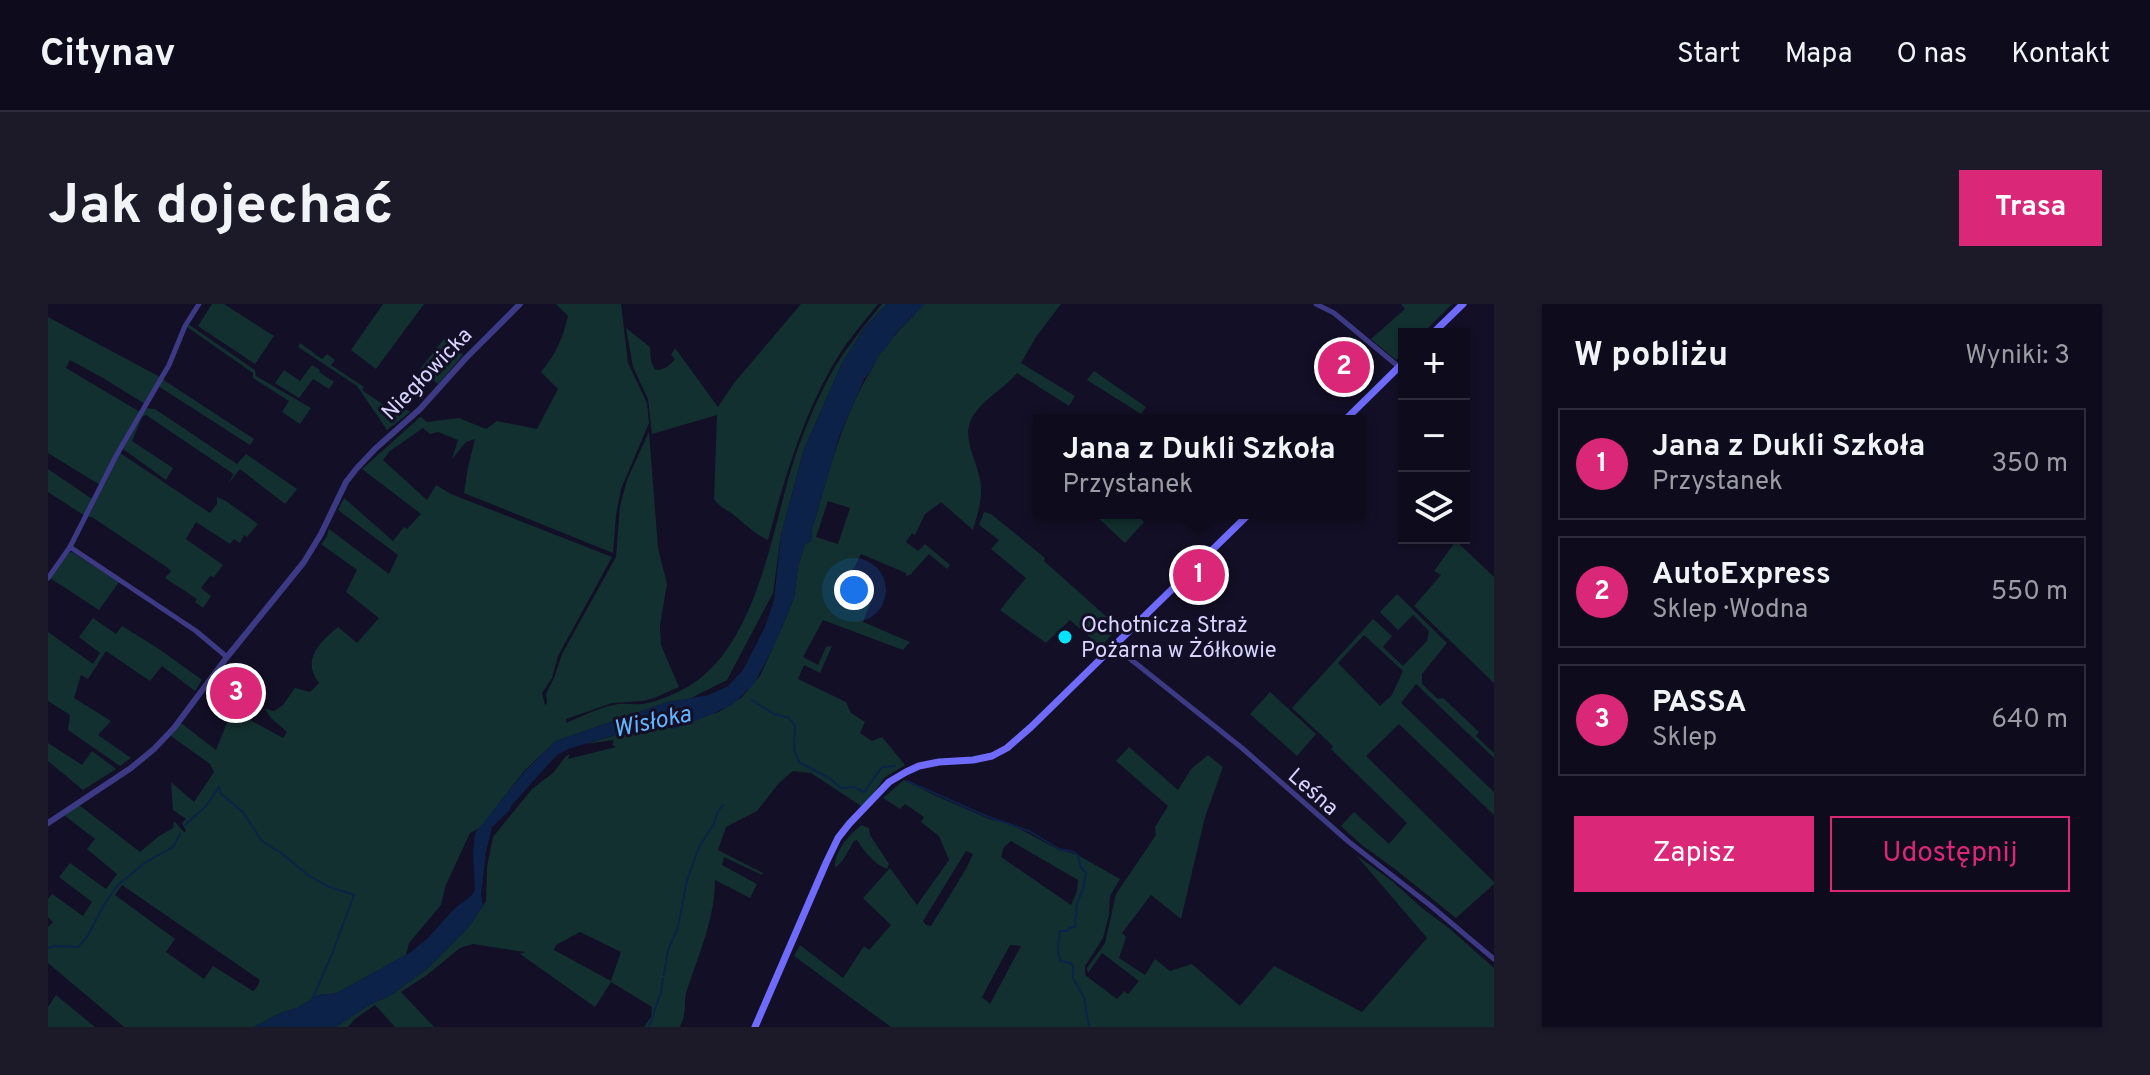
<!DOCTYPE html>
<html lang="pl">
<meta charset="utf-8">
<style>
:root{--surface:#0e0b1c;--page:#1c1929;--text:#f1f3f6;--muted:#9b9ba3;--line:#2e2b3b;--accent:#db2777}
body{margin:0;font-family:Overpass,sans-serif;background:var(--page);color:var(--text)}
.controls{position:absolute;right:24px;top:24px;display:grid;overflow:hidden;border-radius:0px;box-shadow:0 2px 6px #0004}
.controls button{width:72px;height:72px;display:grid;place-items:center;padding:0;border:0;border-bottom:2px solid var(--line);background:var(--surface);color:var(--text);font:40px sans-serif}
.you{position:absolute;left:806px;top:286px;width:28px;height:28px;margin:-20px;border:6px solid #fff;border-radius:50%;background:#1a73e8;box-shadow:0 0 0 12px #1a73e833}
.badge{display:grid;place-items:center;width:52px;height:52px;border-radius:50%;background:var(--accent);color:#fff;font-size:26px;font-weight:700}
.pin{position:absolute;translate:-50% -50%;border:4px solid #fff;box-shadow:0 2px 8px #0006}
.popup{position:absolute;left:985px;top:111px;width:332px;height:104px;box-sizing:border-box;display:grid;place-content:center;border-radius:0px;background:var(--surface);filter:drop-shadow(0 2px 6px #0005);font-size:26px;white-space:nowrap;color:var(--muted)}
.popup b{font-size:30px;color:var(--text)}
.popup::after{content:'';position:absolute;left:50%;top:100%;margin-left:-16px;border:16px solid transparent;border-top-color:var(--surface)}
.list{margin:0;padding:0;list-style:none}
h2{display:flex;justify-content:space-between;align-items:center;height:104px;margin:0;padding:0 32px;font-size:34px}
h2 small{font-size:26px;font-weight:400;color:var(--muted)}
.list li{display:grid;grid-template-columns:52px 1fr auto;gap:24px;align-items:center;box-sizing:border-box;height:112px;margin:0 16px 16px;padding:0 16px;border:2px solid var(--line);border-radius:0px}
.list b{display:block;font-size:30px;white-space:nowrap}
.list p{margin:0;font-size:26px;white-space:nowrap;color:var(--muted)}
.list em{font-size:26px;font-style:normal;color:var(--muted)}
.actions{display:flex;gap:16px;padding:24px 32px}
.actions a{flex:1;padding:18px 0;border:2px solid var(--accent);border-radius:0px;text-align:center;font-size:28px;color:var(--accent)}
.actions .main{background:var(--accent);color:#fff}
.icon{flex:none;width:44px;height:44px;fill:none;stroke:currentColor;stroke-width:2;stroke-linecap:round;stroke-linejoin:round}
.map{position:relative;flex:none;width:1446px;height:723px;overflow:hidden;border-radius:0px}
header{display:flex;align-items:center;gap:48px;box-sizing:border-box;height:112px;padding:0 40px;background:var(--surface);border-bottom:2px solid var(--line)}
header strong{font-size:38px}
nav{display:flex;gap:44px;margin-inline-start:auto;font-size:28px}
.intro{display:flex;align-items:center;justify-content:space-between;box-sizing:border-box;height:192px;padding:0 48px}
h1{margin:0;font-size:56px}
.button{padding:20px 36px;border-radius:0px;background:var(--accent);color:#fff;font-size:28px;font-weight:700}
main{display:flex;gap:48px;padding:0 48px}
aside{flex:1;background:var(--surface);border-radius:0px;box-shadow:0 2px 6px #0004}
.map>svg:first-child{display:block}
</style>
<header>
<strong>Citynav</strong>
<nav><a>Start</a><a>Mapa</a><a>O nas</a><a>Kontakt</a></nav>
</header>
<div class="intro"><h1>Jak dojechać</h1><a class="button">Trasa</a></div>
<main>
<div class="map">
<svg width="1446" height="723" viewBox="0 0 1446 723">
<rect width="100%" height="100%" fill="#130f26"/>
<g fill="#12302f" fill-rule="evenodd">
<polygon points="164,0 176,0 226,32 207,60 150,22"/>
<polygon points="335,0 376,0 328,65 303,46"/>
<path d="M 508,0 L 573,0 L 580,59 L 599,99 L 601,119 L 573,185 L 568,211 L 565,249 L 416,189 L 420,163 L 427,135 L 418,138 L 404,155 L 410,136 L 390,128 L 382,130 L 375,124 L 342,147 L 335,156 L 379,196 L 388,181 L 403,190 L 564,253 L 510,352 L 504,374 L 494,389 L 497,401 L 499,399 L 498,390 L 506,374 L 514,350 L 568,253 L 572,202 L 579,176 L 601,128 L 610,244 L 619,280 L 612,321 L 613,341 L 631,383 L 606,394 L 595,397 L 564,399 L 518,415 L 518,419 C 535,412 552,403 570,400 C 578,399 586,401 594,400 C 611,398 642,384 655,372 C 708,327 723,235 742,169 C 751,139 768,96 784,68 C 798,44 816,22 834,0 L 839,0 L 817,23 L 795,57 L 756,145 L 733,231 L 725,289 L 679,376 L 641,395 L 620,398 L 508,437 L 476,467 L 432,524 L 422,529 L 397,583 L 393,601 L 361,639 L 358,651 L 289,689 L 271,691 L 249,704 L 232,709 L 206,723 L 76,723 L 0,659 L 0,623 L 5,618 L 0,613 L 0,595 L 4,590 L 35,612 L 44,598 L 11,573 L 22,559 L 58,585 L 69,570 L 39,545 L 47,535 L 16,511 L 31,501 L 92,548 L 111,532 L 125,524 L 126,517 L 136,528 L 138,527 L 134,519 L 138,515 L 125,506 L 123,478 L 146,498 L 166,468 L 162,460 L 123,432 L 133,419 L 168,446 L 186,401 L 204,417 L 235,434 L 239,428 L 223,414 L 217,405 L 226,407 L 235,401 L 247,384 L 262,388 L 271,379 C 253,356 272,338 290,323 L 309,339 L 331,314 L 298,288 L 309,266 L 273,240 L 278,234 L 281,225 L 341,270 L 350,251 L 290,206 L 296,194 L 345,237 L 356,223 L 359,225 L 373,210 L 314,165 L 371,114 L 373,113 L 379,118 L 411,114 L 438,125 L 449,117 L 489,125 L 510,85 L 493,68 C 508,50 515,34 520,12 ZM 74,581 L 212,676 L 209,683 L 205,687 L 165,662 L 156,675 L 118,648 L 127,635 L 67,591 Z"/>
<path d="M 753,0 L 830,0 C 813,21 795,42 782,66 C 753,118 735,179 720,236 C 707,230 698,221 687,212 C 680,206 671,203 666,195 L 669,111 L 604,130 L 600,95 L 585,63 L 578,24 L 602,43 L 603,57 L 607,66 C 617,66 621,62 627,55 L 623,51 L 627,44 L 670,103 L 686,79 Z"/>
<path d="M 877,0 L 1013,0 L 988,33 L 973,59 L 1027,92 L 1021,102 L 969,69 C 956,85 936,94 925,112 C 911,135 932,159 933,183 C 934,198 929,212 925,226 L 893,198 L 877,210 L 867,231 L 864,229 L 858,238 L 870,247 L 877,240 L 902,261 L 899,265 L 881,250 L 862,271 L 858,272 L 858,269 L 813,250 L 796,284 L 825,292 L 815,318 L 862,338 L 855,346 L 775,316 L 755,353 L 770,361 L 778,343 L 784,342 L 772,369 L 756,361 L 750,375 L 798,398 L 803,409 L 817,418 L 812,429 L 824,437 L 834,433 L 857,461 L 836,474 L 816,504 L 763,469 L 745,467 L 731,479 L 709,507 L 678,523 L 670,546 L 715,569 L 714,571 L 676,553 L 674,561 L 709,580 L 702,594 L 667,576 C 667,614 651,650 639,686 C 636,695 638,702 636,711 C 636,715 633,719 632,723 L 596,723 L 603,713 L 604,703 L 563,678 L 547,703 L 472,650 L 477,648 L 425,640 L 412,644 L 379,671 L 353,688 L 386,723 L 347,723 L 327,701 L 307,715 L 300,723 L 288,723 L 321,701 L 343,691 L 379,665 L 420,624 L 438,597 L 439,563 L 445,533 L 484,485 L 505,469 L 518,452 L 522,450 L 520,455 L 568,443 L 564,441 L 566,436 L 537,440 L 594,423 L 606,422 L 613,419 L 624,420 L 671,408 L 693,394 L 712,372 L 735,321 L 746,294 L 750,262 L 757,240 L 763,237 L 764,226 C 780,172 793,116 822,68 C 826,63 827,56 831,51 C 844,33 861,16 877,0 ZM 780,197 L 802,204 L 790,240 L 768,233 ZM 532,628 L 573,648 L 563,677 L 506,646 L 508,641 Z"/>
<polygon points="1353,0 1404,0 1374,30 1356,30 1356,48 1348,56 1323,35 1357,5"/>
<polygon points="0,13 112,73 97,100 55,74 22,56 18,64 92,108 52,181 0,149"/>
<polygon points="140,20 207,66 208,72 263,104 252,120 234,108 241,97 205,74 205,69 139,23"/>
<polygon points="396,35 415,51 390,80 372,65"/>
<polygon points="252,39 274,55 279,50 287,56 283,61 316,83 314,86 343,106 348,99 362,108 339,126 309,82 250,43"/>
<polygon points="264,61 272,66 271,68 286,78 281,85 265,75 251,94 227,79 236,66 252,77"/>
<polygon points="1046,67 1098,103 1093,110 1039,76"/>
<polygon points="114,75 206,135 202,141 110,82"/>
<polygon points="98,104 107,105 189,160 198,150 249,185 237,200 192,165 180,180 185,171 184,169 98,111 94,113 84,137 125,164 118,176 75,145"/>
<polygon points="72,149 162,209 169,200 169,193 178,197 210,220 199,233 196,231 192,239 186,235 182,240 148,218 138,235 175,261 166,273 162,272 153,284 163,292 155,304 147,298 149,295 117,274 123,267 120,264 44,213 40,213"/>
<polygon points="0,165 44,195 37,212 0,188"/>
<polygon points="936,208 943,210 997,254 996,257 1070,323 1053,343 1022,316 998,339 952,306 978,274 943,245 951,236 931,221"/>
<polygon points="1045,209 1087,209 1096,218 1077,239"/>
<polygon points="1408,237 1446,273 1446,379 1366,302 1393,271 1386,267"/>
<polygon points="24,248 71,278 51,306 2,274 21,249"/>
<path d="M 1349,290 L 1399,339 L 1374,370 L 1374,380 L 1390,395 L 1395,394 L 1431,428 L 1428,432 L 1446,449 L 1446,454 L 1368,380 L 1353,399 L 1446,488 L 1446,511 L 1351,420 L 1318,452 L 1446,578 L 1446,580 L 1408,614 L 1347,565 L 1315,542 L 1293,522 L 1306,508 L 1341,540 L 1359,519 L 1283,445 L 1285,442 L 1244,404 L 1325,315 L 1344,332 L 1335,343 L 1355,362 L 1379,337 L 1381,327 L 1365,311 L 1350,326 L 1332,308 ZM 1316,331 L 1355,367 L 1344,391 L 1332,402 L 1290,359 Z"/>
<polygon points="45,314 68,330 74,322 111,345 154,376 147,387 114,362 102,377 58,347 40,375 33,371 26,394 63,417 50,431 83,454 72,462 20,426 22,411 0,397 0,328 45,360 52,349 31,333"/>
<polygon points="1222,388 1268,430 1249,452 1202,410"/>
<polygon points="0,439 34,461 44,447 68,465 35,486 0,457"/>
<path d="M 1081,443 L 1130,486 L 1144,464 L 1160,451 L 1175,463 L 1157,513 L 1133,615 L 1103,591 L 1074,629 L 1078,633 L 1071,654 L 1097,671 L 1107,655 L 1122,667 L 1144,660 L 1192,702 L 1226,662 L 1314,708 L 1379,634 L 1308,551 L 1344,577 L 1374,604 L 1402,625 L 1446,664 L 1446,723 L 843,723 L 746,652 L 752,641 L 795,674 L 816,642 L 821,646 L 843,621 L 815,594 L 842,564 L 869,601 L 901,556 L 891,532 L 873,518 L 876,513 L 857,500 L 852,505 L 835,494 L 856,476 L 886,491 L 941,515 L 963,520 L 1011,546 L 1028,550 L 1072,575 L 1062,592 L 1061,611 L 1055,634 L 1037,662 L 1037,671 L 1069,695 L 1076,687 L 1080,690 L 1091,677 L 1054,649 L 1040,669 L 1039,664 L 1057,639 L 1068,590 L 1108,531 L 1107,523 L 1120,502 L 1068,457 ZM 963,537 L 1030,576 L 1029,587 L 1023,601 L 953,553 L 956,543 ZM 918,547 L 925,550 L 918,565 L 883,622 L 878,621 L 875,617 ZM 962,641 L 973,642 L 942,700 L 934,693 Z"/>
<path d="M 814,521 L 821,524 L 822,531 L 841,560 L 839,565 C 826,560 816,547 809,536 L 806,537 L 795,556 L 787,564 C 786,548 801,530 814,521 Z"/>
<polygon points="8,691 47,723 0,723 0,703"/>
</g>
<polygon fill="#0c2248" points="839,0 877,0 848,29 838,44 831,51 822,68 816,75 791,133 764,226 763,237 757,240 750,262 746,294 727,340 706,380 684,401 653,415 625,425 621,424 622,419 593,423 520,445 509,451 497,464 464,501 461,507 444,523 438,548 433,591 435,601 420,624 379,665 343,691 321,701 288,723 206,723 232,709 249,704 271,691 289,689 363,648 380,634 405,606 424,591 427,586 425,549 427,529 477,467 508,437 620,398 661,391 680,382 695,366 717,323 726,296 733,231 756,145 795,57 817,23"/>
<g fill="none" stroke-linecap="round" stroke-linejoin="round">
<g stroke="#0c2248" stroke-width="2">
<polyline points="704,396 726,410 741,414 747,422 746,446 751,458 781,474 793,484 806,483 816,488 834,463 847,462"/>
<polyline points="859,477 938,512 981,527 1011,545 1026,548 1030,551 1032,562 1038,569 1035,585 1029,599 1027,623 1021,624 1020,627 1012,627 1010,644 1012,657 1022,659 1025,662 1025,674 1036,693 1041,723"/>
<polyline points="137,521 158,502 171,483 173,490 194,507 214,537 233,549 260,571 279,582 306,591 284,650 264,696"/>
<polyline points="0,644 6,642 30,643 39,633 57,599 70,581 98,558 125,543 132,530"/>
<polyline points="616,671 620,646 630,623 639,576 651,543 666,520 669,509 675,501"/>
<polyline points="601,723 613,688 615,674"/>
</g>
<g stroke="#3d3a85" stroke-width="5">
<polyline points="1268,0 1286,9 1351,63"/>
<polyline points="22,243 148,327 179,353"/>
<polyline points="0,274 22,243 68,152 121,61 137,22 151,0"/>
<polyline points="1066,342 1194,444 1301,538 1383,602 1446,655"/>
</g>
<polyline stroke="#3d3a85" stroke-width="6" points="0,519 83,464 106,445 126,424 179,353 256,258 273,230 298,178 309,164 327,145 372,105 418,54 472,0"/>
<g stroke="#6f6bff" stroke-width="7">
<polyline points="1384,30 1415,0"/>
<polyline points="1296,117 1356,58"/>
<polyline points="707,723 778,559 790,534 801,520 841,478 858,468 871,462 891,458 925,456 944,452 959,444 983,423 1202,209"/>
</g>
</g>
<circle fill="#00e5ff" stroke="#130f26" stroke-width="3" cx="1017" cy="333" r="8"/>
<g text-anchor="middle" stroke-width="6" stroke-linejoin="round" paint-order="stroke">
<g font-size="22" fill="#d9d4ff" stroke="#130f26">
<text transform="translate(378 69) rotate(-46)" y="8">Niegłowicka</text>
<text transform="translate(1266 487) rotate(41)" y="8">Leśna</text>
</g>
<g font-size="22" fill="#d9d4ff" stroke="#130f26" text-anchor="start">
<text x="1033" y="328">Ochotnicza Straż<tspan x="1033" dy="25">Pożarna w Żółkowie</tspan></text>
</g>
<g font-size="24" font-style="italic" fill="#62b6ff" stroke="#130f26">
<text transform="translate(604 417) rotate(-12)" y="8">Wisłoka</text>
</g>
</g>
</svg>
<div class="controls">
<button>+</button>
<button>−</button>
<button><svg class="icon" aria-label="layers" viewBox="0 0 24 24"><path d="M12 4l9 5-9 5-9-5zM3 14l9 5 9-5"/></svg></button>
</div>
<div class="you"></div>
<div class="pin badge" style="left:1151px;top:271px">1</div>
<div class="popup"><b>Jana z Dukli Szkoła</b>Przystanek</div>
<div class="pin badge" style="left:1296px;top:63px">2</div>
<div class="pin badge" style="left:188px;top:389px">3</div>
</div>
<aside>
<h2>W pobliżu<small>Wyniki: 3</small></h2>
<ul class="list">
<li><span class="badge">1</span><div><b>Jana z Dukli Szkoła</b><p>Przystanek</p></div><em>350 m</em></li>
<li><span class="badge">2</span><div><b>AutoExpress</b><p>Sklep · Wodna</p></div><em>550 m</em></li>
<li><span class="badge">3</span><div><b>PASSA</b><p>Sklep</p></div><em>640 m</em></li>
</ul>
<div class="actions"><a class="main">Zapisz</a><a>Udostępnij</a></div>
</aside>
</main>
